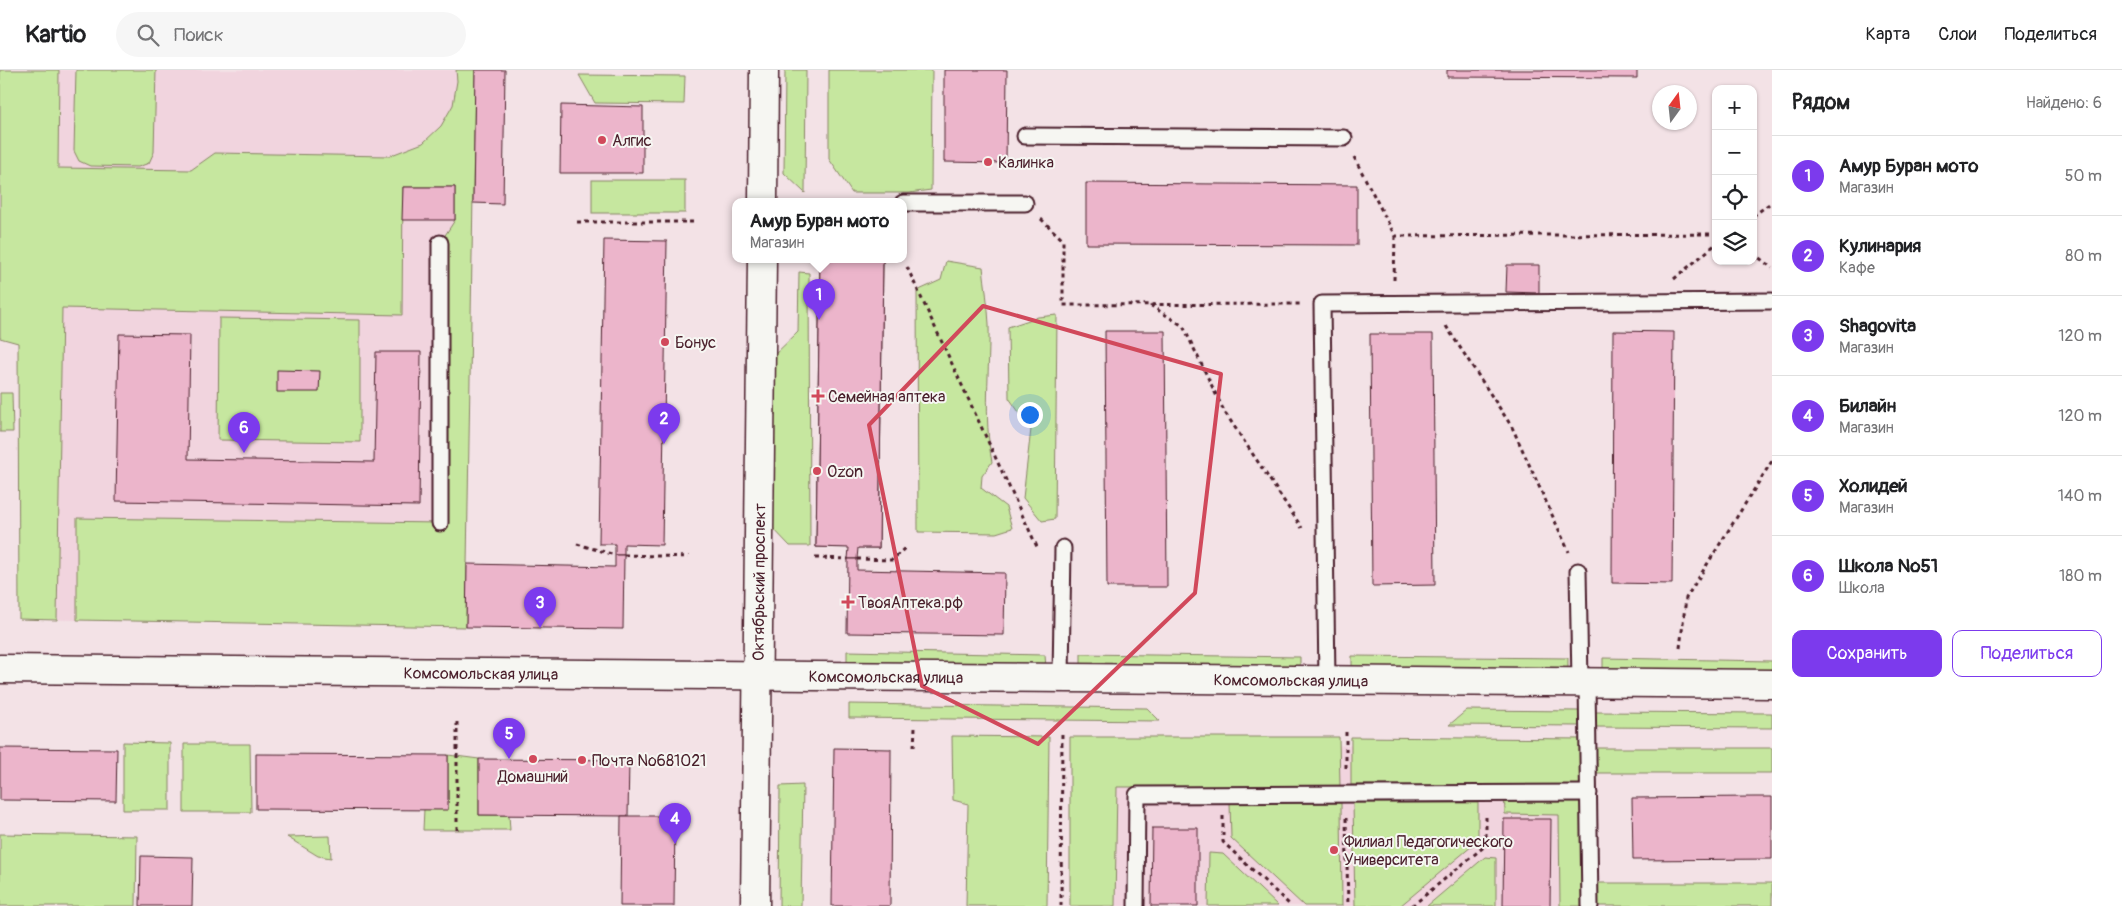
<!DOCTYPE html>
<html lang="ru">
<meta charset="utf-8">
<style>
:root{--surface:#fff;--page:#f6f6f6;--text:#202124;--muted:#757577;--line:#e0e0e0;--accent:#7c3aed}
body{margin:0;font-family:Pangolin,sans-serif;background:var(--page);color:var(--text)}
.controls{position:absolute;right:15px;top:15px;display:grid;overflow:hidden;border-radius:10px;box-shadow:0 1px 4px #0004}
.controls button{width:45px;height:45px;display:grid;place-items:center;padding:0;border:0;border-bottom:1px solid var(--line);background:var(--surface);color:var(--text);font:25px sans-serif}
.compass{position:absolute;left:1652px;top:15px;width:45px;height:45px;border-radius:50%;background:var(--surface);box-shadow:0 1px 4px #0004;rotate:15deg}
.you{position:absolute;left:1029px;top:344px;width:18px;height:18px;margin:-12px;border:4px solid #fff;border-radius:50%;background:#1a73e8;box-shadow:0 0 0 8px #1a73e833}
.badge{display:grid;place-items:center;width:32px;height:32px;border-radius:50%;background:var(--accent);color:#fff;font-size:16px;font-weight:700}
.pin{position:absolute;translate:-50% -41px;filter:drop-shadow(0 1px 2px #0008)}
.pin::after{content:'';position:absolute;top:26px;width:18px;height:15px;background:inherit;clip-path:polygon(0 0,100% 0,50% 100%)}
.popup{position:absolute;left:732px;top:128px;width:175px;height:65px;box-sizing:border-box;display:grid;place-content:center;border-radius:10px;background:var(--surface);filter:drop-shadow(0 1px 4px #0005);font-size:16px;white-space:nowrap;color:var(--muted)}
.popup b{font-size:19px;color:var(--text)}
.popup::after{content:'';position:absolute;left:50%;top:100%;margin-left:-10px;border:10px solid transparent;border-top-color:var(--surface)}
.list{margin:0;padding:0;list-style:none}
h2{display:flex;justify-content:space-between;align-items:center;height:65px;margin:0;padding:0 20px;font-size:21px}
h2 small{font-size:16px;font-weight:400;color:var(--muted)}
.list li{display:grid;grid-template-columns:32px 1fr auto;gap:15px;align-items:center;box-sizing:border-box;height:80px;padding:0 20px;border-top:1px solid var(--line)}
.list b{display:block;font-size:19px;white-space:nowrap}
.list p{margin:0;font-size:16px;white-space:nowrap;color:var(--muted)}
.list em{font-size:16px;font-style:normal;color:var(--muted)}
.actions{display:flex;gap:10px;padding:15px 20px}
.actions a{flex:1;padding:11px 0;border:1px solid var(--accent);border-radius:10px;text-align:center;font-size:18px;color:var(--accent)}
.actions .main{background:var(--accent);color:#fff}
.icon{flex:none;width:28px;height:28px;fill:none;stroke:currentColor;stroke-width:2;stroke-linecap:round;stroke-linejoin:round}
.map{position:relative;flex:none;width:1772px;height:836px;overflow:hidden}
header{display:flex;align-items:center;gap:30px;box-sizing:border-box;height:70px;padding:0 25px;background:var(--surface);border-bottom:1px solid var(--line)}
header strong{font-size:24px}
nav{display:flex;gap:28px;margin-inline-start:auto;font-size:18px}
.search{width:350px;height:45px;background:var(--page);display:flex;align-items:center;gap:12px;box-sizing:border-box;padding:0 18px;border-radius:28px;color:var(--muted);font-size:19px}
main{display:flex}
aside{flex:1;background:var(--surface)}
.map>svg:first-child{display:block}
</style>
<header>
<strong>Kartio</strong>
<div class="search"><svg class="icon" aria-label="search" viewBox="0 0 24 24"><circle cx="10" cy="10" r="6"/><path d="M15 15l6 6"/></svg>Поиск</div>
<nav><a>Карта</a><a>Слои</a><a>Поделиться</a></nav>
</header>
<main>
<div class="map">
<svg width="1772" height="836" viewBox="0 0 1772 836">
<rect width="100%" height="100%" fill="#f3e2e6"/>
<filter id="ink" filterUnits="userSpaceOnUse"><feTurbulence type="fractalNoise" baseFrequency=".02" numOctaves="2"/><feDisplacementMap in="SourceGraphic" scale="10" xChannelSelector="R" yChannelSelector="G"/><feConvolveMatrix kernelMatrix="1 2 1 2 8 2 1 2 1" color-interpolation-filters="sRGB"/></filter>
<g filter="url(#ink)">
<g fill="#f1d4de">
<polygon points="22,0 475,0 466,557 19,549"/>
<polygon points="1090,674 1577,677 1577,836 1090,836"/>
</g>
<g fill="#c6e79f" stroke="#888365">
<polygon points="0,0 59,0 58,98 191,100 215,83 389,86 423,73 441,56 453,35 457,11 456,0 475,0 466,557 77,550 77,448 440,453 440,173 455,150 455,117 403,117 402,245 62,238 57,550 19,549 18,273 0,268"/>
<polygon points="76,0 156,0 154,82 149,93 138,97 90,96 79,91 74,81"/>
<polygon points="785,0 806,0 805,123 784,103"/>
<polygon points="829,0 932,0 931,120 909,123 852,123 829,89"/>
<polygon points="579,5 685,6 684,34 595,33"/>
<rect x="592" y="110" width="93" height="33"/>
<path d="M 946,191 L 983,197 C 985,215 988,235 989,254 C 990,300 983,346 992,392 L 982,406 L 981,418 L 1006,437 L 1012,458 L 996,463 L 918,462 L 917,221 L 941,210 Z"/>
<polygon points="799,202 809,203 810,476 790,476 770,455 770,289 798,262"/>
<polygon points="1057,245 1055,449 1042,451 1023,428 1031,359 1009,328 1008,257 1038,247"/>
<polygon points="219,248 360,250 360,372 218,370"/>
<polygon points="0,323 12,323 13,362 0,362"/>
<polygon points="847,581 1045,585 1046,598 847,596"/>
<polygon points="1081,584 1300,587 1300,599 1081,597"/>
<polygon points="1352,586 1568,588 1568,603 1352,599"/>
<polygon points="1603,588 1772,591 1772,606 1603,603"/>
<polygon points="849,634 1147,638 1160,651 849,648"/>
<polygon points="1467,640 1580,641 1580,656 1449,655"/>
<polygon points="1595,642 1772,643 1772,658 1594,657"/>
<polygon points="952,666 1049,667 1047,836 966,836 968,734 953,730"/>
<polygon points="1070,667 1339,667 1340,717 1117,717 1115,836 1070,836"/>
<polygon points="1351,667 1584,669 1584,836 1560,836 1559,745 1505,744 1504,716 1351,715"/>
<polygon points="123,672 170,673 170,740 123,740"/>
<polygon points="184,674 250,674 251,742 184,742"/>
<polygon points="1596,678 1772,678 1772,703 1597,703"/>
<polygon points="448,685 479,689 479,745 509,745 510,760 423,760 424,739 448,739"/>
<polygon points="803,715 801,836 779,836 780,716"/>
<polygon points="1230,733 1341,733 1342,836 1304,836 1231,768"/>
<polygon points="1353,733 1478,733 1478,771 1400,836 1355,836"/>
<polygon points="0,764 137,766 136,836 0,836"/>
<polygon points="330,766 331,788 318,786 287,767"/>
<polygon points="1209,783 1223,784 1278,836 1208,836"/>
<polygon points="1485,787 1496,788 1496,836 1427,836"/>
<polygon points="1597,813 1772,813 1772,836 1598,836"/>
</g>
<g fill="#ecb5cb" stroke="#4a1f2b">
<polygon points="475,0 505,0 503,134 473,133"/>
<polygon points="944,0 1007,0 1006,93 944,92"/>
<polygon points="1447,0 1637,0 1637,8 1447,7"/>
<polygon points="561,35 643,37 643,103 560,103"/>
<polygon points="1086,113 1357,115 1357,175 1086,174"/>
<polygon points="403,117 455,117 455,150 402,150"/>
<polygon points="604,170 667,171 662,475 624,474 624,485 615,485 615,474 599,474"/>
<polygon points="820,189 883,189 879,478 816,477"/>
<polygon points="820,189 883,189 879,478 858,478 857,489 848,489 849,478 816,477"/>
<polygon points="1507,195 1539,195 1539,223 1506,222"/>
<polygon points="1105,261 1165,261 1167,517 1107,517"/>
<polygon points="1613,261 1674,262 1672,514 1612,513"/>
<polygon points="119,264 190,265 188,389 374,392 376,282 421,282 419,436 116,431"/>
<polygon points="1370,264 1433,264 1435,515 1372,516"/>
<polygon points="277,300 320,301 319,322 277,322"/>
<polygon points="615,485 624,485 623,559 466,557 467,494 615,497"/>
<polygon points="848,489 857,489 857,500 1005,503 1004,565 847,563"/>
<polygon points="0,678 117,679 116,731 0,730"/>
<polygon points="834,678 891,679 890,836 832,836"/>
<polygon points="256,684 448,685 448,740 256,739"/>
<polygon points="479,689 629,690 628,746 479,745"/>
<polygon points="1754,727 1772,727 1772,789 1633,790 1632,728"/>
<polygon points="621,746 675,746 674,836 620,836"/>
<polygon points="1504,749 1551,749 1550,836 1503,836"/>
<polygon points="1152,758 1198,758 1198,836 1151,836"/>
<polygon points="141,786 193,787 192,836 140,836"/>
</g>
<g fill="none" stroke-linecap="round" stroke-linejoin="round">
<g stroke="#4a1f2b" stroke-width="19">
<g id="lane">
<polyline points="1025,66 1344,68"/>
<polyline points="903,133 1025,133"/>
<polyline points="440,173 440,453"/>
<polyline points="1578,501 1580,612"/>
<polyline points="1061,607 1063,478"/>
<polyline points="1327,610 1322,234 1772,231"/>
<polyline points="1587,612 1590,836"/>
<polyline points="1136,836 1137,725 1589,723"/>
</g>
</g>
<g stroke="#4a1f2b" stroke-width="31">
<g id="secondary">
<polyline points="763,131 764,0"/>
<path id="s1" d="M 0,599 L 1772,614"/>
<path id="s2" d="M 755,836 L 762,189"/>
</g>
</g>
<g stroke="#4a1f2b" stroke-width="3" stroke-dasharray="4 4" stroke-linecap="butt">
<polyline points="1354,87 1395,166 1716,164"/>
<polyline points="1753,146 1772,132"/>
<polyline points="1041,149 1063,170 1063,235 1301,234"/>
<polyline points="577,152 693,152"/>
<polyline points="1753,183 1772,198"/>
<polyline points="907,197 1038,479"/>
<polyline points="1674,209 1716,174"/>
<polyline points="1394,210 1395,166"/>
<polyline points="1150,235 1183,256 1224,341 1302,458"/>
<polyline points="1446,256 1512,357 1569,482"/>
<polyline points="577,474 615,485"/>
<polyline points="624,485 689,487"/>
<polyline points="815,488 848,489"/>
<polyline points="857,489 892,490 906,477"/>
<polyline points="1680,578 1686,528 1772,391"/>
<polyline points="457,652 457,763"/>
<polyline points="1346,662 1346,701"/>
<polyline points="914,677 915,658"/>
<polyline points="1223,746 1223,772 1291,836"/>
<polyline points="1346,748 1348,836"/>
<polyline points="1061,836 1062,660"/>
<polyline points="1412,836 1486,775 1486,747"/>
</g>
<use href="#lane" stroke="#f6f6f2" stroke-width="15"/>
<use href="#secondary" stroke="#f6f6f2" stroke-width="28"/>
</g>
</g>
<path fill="none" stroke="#d1495b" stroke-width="4" stroke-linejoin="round" d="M 983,236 L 1221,304 L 1195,523 L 1038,674 L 922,616 L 869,355 Z"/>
<g fill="#d1495b" stroke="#f6f6f2" stroke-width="2">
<circle cx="602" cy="70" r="5"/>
<circle cx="988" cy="92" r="5"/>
<circle cx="665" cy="272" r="5"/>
<path d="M815.5 318.5h5v5h5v5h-5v5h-5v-5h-5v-5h5z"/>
<circle cx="817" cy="401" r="5"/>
<path d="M845.5 524.5h5v5h5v5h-5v5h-5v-5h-5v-5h5z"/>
<circle cx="533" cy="689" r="5"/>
<circle cx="582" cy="690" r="5"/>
<circle cx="1334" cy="780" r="5"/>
</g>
<g text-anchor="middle" stroke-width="4" stroke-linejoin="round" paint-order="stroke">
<g font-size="16" fill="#4a1f2b" stroke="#f6f6f2" text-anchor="start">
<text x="612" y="76">Алгис</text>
<text x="998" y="98">Калинка</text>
<text x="675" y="278">Бонус</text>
<text x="828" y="332">Семейная аптека</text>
<text x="827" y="407">Ozon</text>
<text x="858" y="538">ТвояАптека.рф</text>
<text x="592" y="696">Почта №681021</text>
<text x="533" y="712" text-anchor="middle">Домашний</text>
<text x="1344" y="777">Филиал Педагогического<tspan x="1344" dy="18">Университета</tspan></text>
</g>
<g font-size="16" fill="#4a1f2b" stroke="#f6f6f2">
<text dy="6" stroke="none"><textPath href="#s2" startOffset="324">Октябрьский проспект</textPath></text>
<text dy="6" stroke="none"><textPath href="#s1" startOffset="481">Комсомольская улица</textPath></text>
<text dy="6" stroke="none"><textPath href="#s1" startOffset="886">Комсомольская улица</textPath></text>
<text dy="6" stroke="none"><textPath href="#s1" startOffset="1291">Комсомольская улица</textPath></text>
</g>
</g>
</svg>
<div class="controls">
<button>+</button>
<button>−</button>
<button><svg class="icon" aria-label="locate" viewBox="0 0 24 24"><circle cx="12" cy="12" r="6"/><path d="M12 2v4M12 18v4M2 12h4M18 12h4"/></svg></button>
<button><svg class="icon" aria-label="layers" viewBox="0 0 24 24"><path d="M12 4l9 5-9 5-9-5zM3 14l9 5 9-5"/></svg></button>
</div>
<svg class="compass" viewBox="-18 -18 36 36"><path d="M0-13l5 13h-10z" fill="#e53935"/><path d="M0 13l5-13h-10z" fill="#757577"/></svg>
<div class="you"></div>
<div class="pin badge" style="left:819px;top:250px">1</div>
<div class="popup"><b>Амур Буран мото</b>Магазин</div>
<div class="pin badge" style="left:664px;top:374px">2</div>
<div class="pin badge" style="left:540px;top:558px">3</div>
<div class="pin badge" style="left:675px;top:774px">4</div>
<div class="pin badge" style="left:509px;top:689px">5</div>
<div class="pin badge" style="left:244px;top:383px">6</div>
</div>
<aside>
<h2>Рядом<small>Найдено: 6</small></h2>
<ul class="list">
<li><span class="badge">1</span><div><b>Амур Буран мото</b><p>Магазин</p></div><em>50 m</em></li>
<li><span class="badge">2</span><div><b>Кулинария</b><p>Кафе</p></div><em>80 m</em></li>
<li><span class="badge">3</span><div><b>Shagovita</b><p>Магазин</p></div><em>120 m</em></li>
<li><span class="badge">4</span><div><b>Билайн</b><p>Магазин</p></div><em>120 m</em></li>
<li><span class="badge">5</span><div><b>Холидей</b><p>Магазин</p></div><em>140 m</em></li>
<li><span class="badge">6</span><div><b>Школа №51</b><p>Школа</p></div><em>180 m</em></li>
</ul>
<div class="actions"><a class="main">Сохранить</a><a>Поделиться</a></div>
</aside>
</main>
